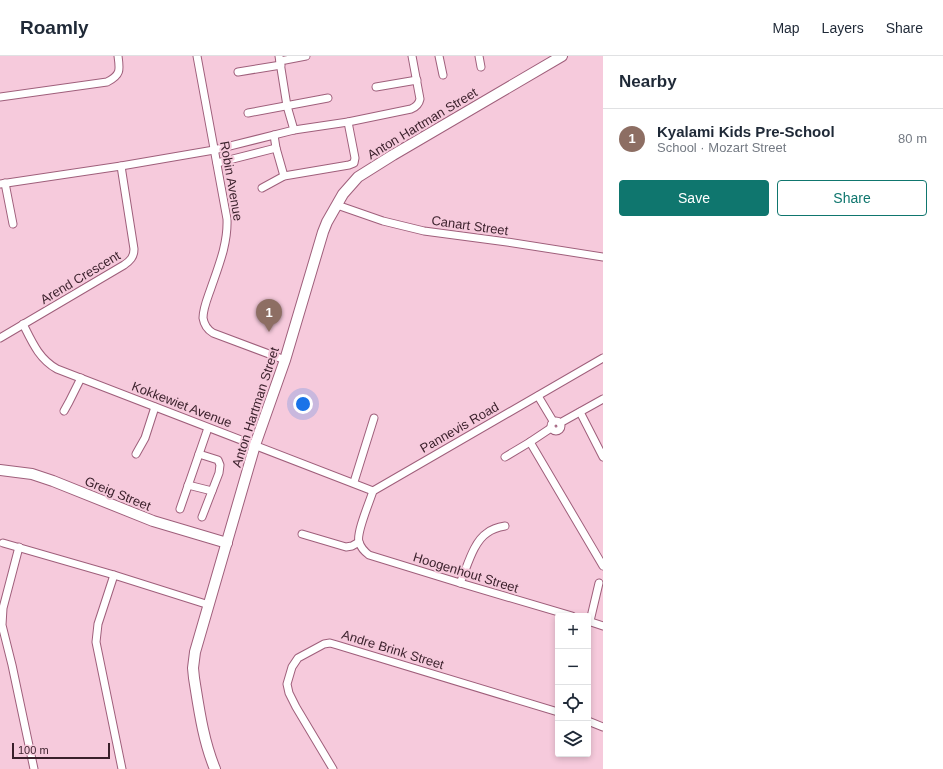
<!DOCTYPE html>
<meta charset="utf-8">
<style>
:root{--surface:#fff;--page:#f2f2f3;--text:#1f2937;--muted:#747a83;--line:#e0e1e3;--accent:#0f766e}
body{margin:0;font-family:Arial,sans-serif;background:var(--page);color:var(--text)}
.controls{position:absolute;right:12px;bottom:12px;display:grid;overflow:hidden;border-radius:4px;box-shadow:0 2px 6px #0003}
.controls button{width:36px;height:36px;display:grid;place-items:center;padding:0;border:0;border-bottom:1px solid var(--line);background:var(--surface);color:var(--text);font:20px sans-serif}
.scale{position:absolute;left:12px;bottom:10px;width:98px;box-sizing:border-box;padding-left:4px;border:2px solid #391f2a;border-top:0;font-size:11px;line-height:14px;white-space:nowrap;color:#391f2a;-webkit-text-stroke:3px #f6cadc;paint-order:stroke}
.you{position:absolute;left:303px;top:348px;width:14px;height:14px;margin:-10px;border:3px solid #fff;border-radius:50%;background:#1a73e8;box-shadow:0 0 0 6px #1a73e833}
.badge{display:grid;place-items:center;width:26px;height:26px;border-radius:50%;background:var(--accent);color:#fff;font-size:13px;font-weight:700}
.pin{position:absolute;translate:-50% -33px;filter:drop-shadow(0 1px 2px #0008)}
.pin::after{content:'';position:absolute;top:21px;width:14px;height:12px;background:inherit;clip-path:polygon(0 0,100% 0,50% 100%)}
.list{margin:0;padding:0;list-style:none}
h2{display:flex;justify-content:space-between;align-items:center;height:52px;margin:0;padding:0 16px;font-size:17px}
h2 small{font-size:13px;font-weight:400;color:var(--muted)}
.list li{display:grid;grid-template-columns:26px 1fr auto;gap:12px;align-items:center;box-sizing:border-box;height:60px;padding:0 16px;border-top:1px solid var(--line)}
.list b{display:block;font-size:15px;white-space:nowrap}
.list p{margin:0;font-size:13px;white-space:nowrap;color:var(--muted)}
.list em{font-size:13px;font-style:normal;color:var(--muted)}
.actions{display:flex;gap:8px;padding:12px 16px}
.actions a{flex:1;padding:9px 0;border:1px solid var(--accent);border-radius:4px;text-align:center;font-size:14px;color:var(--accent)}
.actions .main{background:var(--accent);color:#fff}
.icon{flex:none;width:22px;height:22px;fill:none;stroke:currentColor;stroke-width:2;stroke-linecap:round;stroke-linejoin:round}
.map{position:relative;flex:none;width:603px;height:713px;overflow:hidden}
header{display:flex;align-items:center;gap:24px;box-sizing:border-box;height:56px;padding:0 20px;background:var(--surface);border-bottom:1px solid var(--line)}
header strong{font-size:19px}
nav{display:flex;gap:22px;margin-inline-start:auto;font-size:14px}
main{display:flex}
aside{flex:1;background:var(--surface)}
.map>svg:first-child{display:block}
</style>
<header>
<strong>Roamly</strong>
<nav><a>Map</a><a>Layers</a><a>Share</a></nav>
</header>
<main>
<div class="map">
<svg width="603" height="713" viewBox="0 0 603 713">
<rect width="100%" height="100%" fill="#f6cadc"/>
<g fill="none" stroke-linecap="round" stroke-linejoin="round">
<g stroke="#9f5f7b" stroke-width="9">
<g id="street">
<path d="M 197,0 L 227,163 C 228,187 219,209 211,232 C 208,241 203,252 203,262 C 204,268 208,274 213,277 L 285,304"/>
<polyline points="279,0 287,50 294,74"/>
<polyline points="439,0 443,19"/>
<polyline points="479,0 481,11"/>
<polyline points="280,5 306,0"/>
<polyline points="238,16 281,9"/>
<polyline points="376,31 417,24"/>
<path d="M 0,41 L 107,26 C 121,19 120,14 118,0"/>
<polyline points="248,57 328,42"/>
<polyline points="274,79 276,92 284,120"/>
<polyline points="217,107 276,92"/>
<polyline points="5,127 13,168"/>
<path d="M 0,128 L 121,110 L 214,94 L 294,74 L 348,66 L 411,53 C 416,51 419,48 420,43 L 412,0"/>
<polyline points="262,132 284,120 349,109 354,107 355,102 348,66"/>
<polyline points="337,149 383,165 424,175 507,186 603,201"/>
<path d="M 23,268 C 32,286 39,303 57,313 L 373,435"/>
<path d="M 0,282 L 124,209 C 130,205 134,201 134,193 L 121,110"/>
<polyline points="538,340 553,365"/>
<polyline points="64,355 69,346 81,322"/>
<polyline points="580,356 603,401"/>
<circle cx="556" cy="370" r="5"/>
<polyline points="560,367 603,343"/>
<polyline points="530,386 603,510"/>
<polyline points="136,398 145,382 155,351"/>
<polyline points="199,398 218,404 220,409 219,417 202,461"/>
<polyline points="505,401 530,386 551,372"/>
<polyline points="354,426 374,362"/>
<polyline points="188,429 212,435"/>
<polyline points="180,453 208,372"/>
<polyline points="302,478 346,491 352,490 359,486"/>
<polyline points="3,487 114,519 209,549"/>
<polyline points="19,491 3,552 2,569 12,609 34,713"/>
<polyline points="114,519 98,568 96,586 122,713"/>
<path d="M 460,527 C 467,512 473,486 487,477 C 492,473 499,471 505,470"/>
<path d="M 572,560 L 460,527 L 369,499 C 365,496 361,492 359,486 C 356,477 370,445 373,435 L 603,302"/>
<polyline points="588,565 603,570"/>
<polyline points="590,565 599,527"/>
<polyline points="588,665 603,671"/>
<polyline points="333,713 296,651 289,637 287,628 292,611 298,602 324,588 330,587 337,589 558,656"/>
</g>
</g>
<g stroke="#9f5f7b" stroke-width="12">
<g id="secondary">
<polyline points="0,414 32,418 53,425 153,465 227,487"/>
<path d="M 215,713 C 203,684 199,653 194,622 L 193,612 L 195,596 L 255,389 L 285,304 L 323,176 L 327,166 L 343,138 L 358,121 L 393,99 L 562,0"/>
</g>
</g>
<use href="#street" stroke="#fff" stroke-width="7"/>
<use href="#secondary" stroke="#fff" stroke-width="10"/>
</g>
<g text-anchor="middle" stroke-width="4" stroke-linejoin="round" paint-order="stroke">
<g font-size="13" fill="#391f2a" stroke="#f6cadc">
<text transform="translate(422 67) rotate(-31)" y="5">Anton Hartman Street</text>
<text transform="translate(232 125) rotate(80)" y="5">Robin Avenue</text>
<text transform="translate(470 169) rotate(8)" y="5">Canart Street</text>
<text transform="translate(80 221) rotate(-31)" y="5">Arend Crescent</text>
<text transform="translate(182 348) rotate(21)" y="5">Kokkewiet Avenue</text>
<text transform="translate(255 351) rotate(-72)" y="5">Anton Hartman Street</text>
<text transform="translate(459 371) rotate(-30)" y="5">Pannevis Road</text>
<text transform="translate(118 437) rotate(22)" y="5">Greig Street</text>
<text transform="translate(466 516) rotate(17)" y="5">Hoogenhout Street</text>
<text transform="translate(393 593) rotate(17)" y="5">Andre Brink Street</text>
</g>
</g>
</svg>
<div class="controls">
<button>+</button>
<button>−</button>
<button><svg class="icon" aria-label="locate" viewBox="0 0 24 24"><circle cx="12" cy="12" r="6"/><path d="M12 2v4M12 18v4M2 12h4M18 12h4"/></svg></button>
<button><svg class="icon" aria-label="layers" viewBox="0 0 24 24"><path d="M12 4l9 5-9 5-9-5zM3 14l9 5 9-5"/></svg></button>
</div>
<div class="scale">100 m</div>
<div class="you"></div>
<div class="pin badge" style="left:269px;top:276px;background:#8d6e63">1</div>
</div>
<aside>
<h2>Nearby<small></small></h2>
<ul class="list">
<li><span class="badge" style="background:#8d6e63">1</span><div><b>Kyalami Kids Pre-School</b><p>School · Mozart Street</p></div><em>80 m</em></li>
</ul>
<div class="actions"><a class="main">Save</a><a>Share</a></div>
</aside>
</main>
